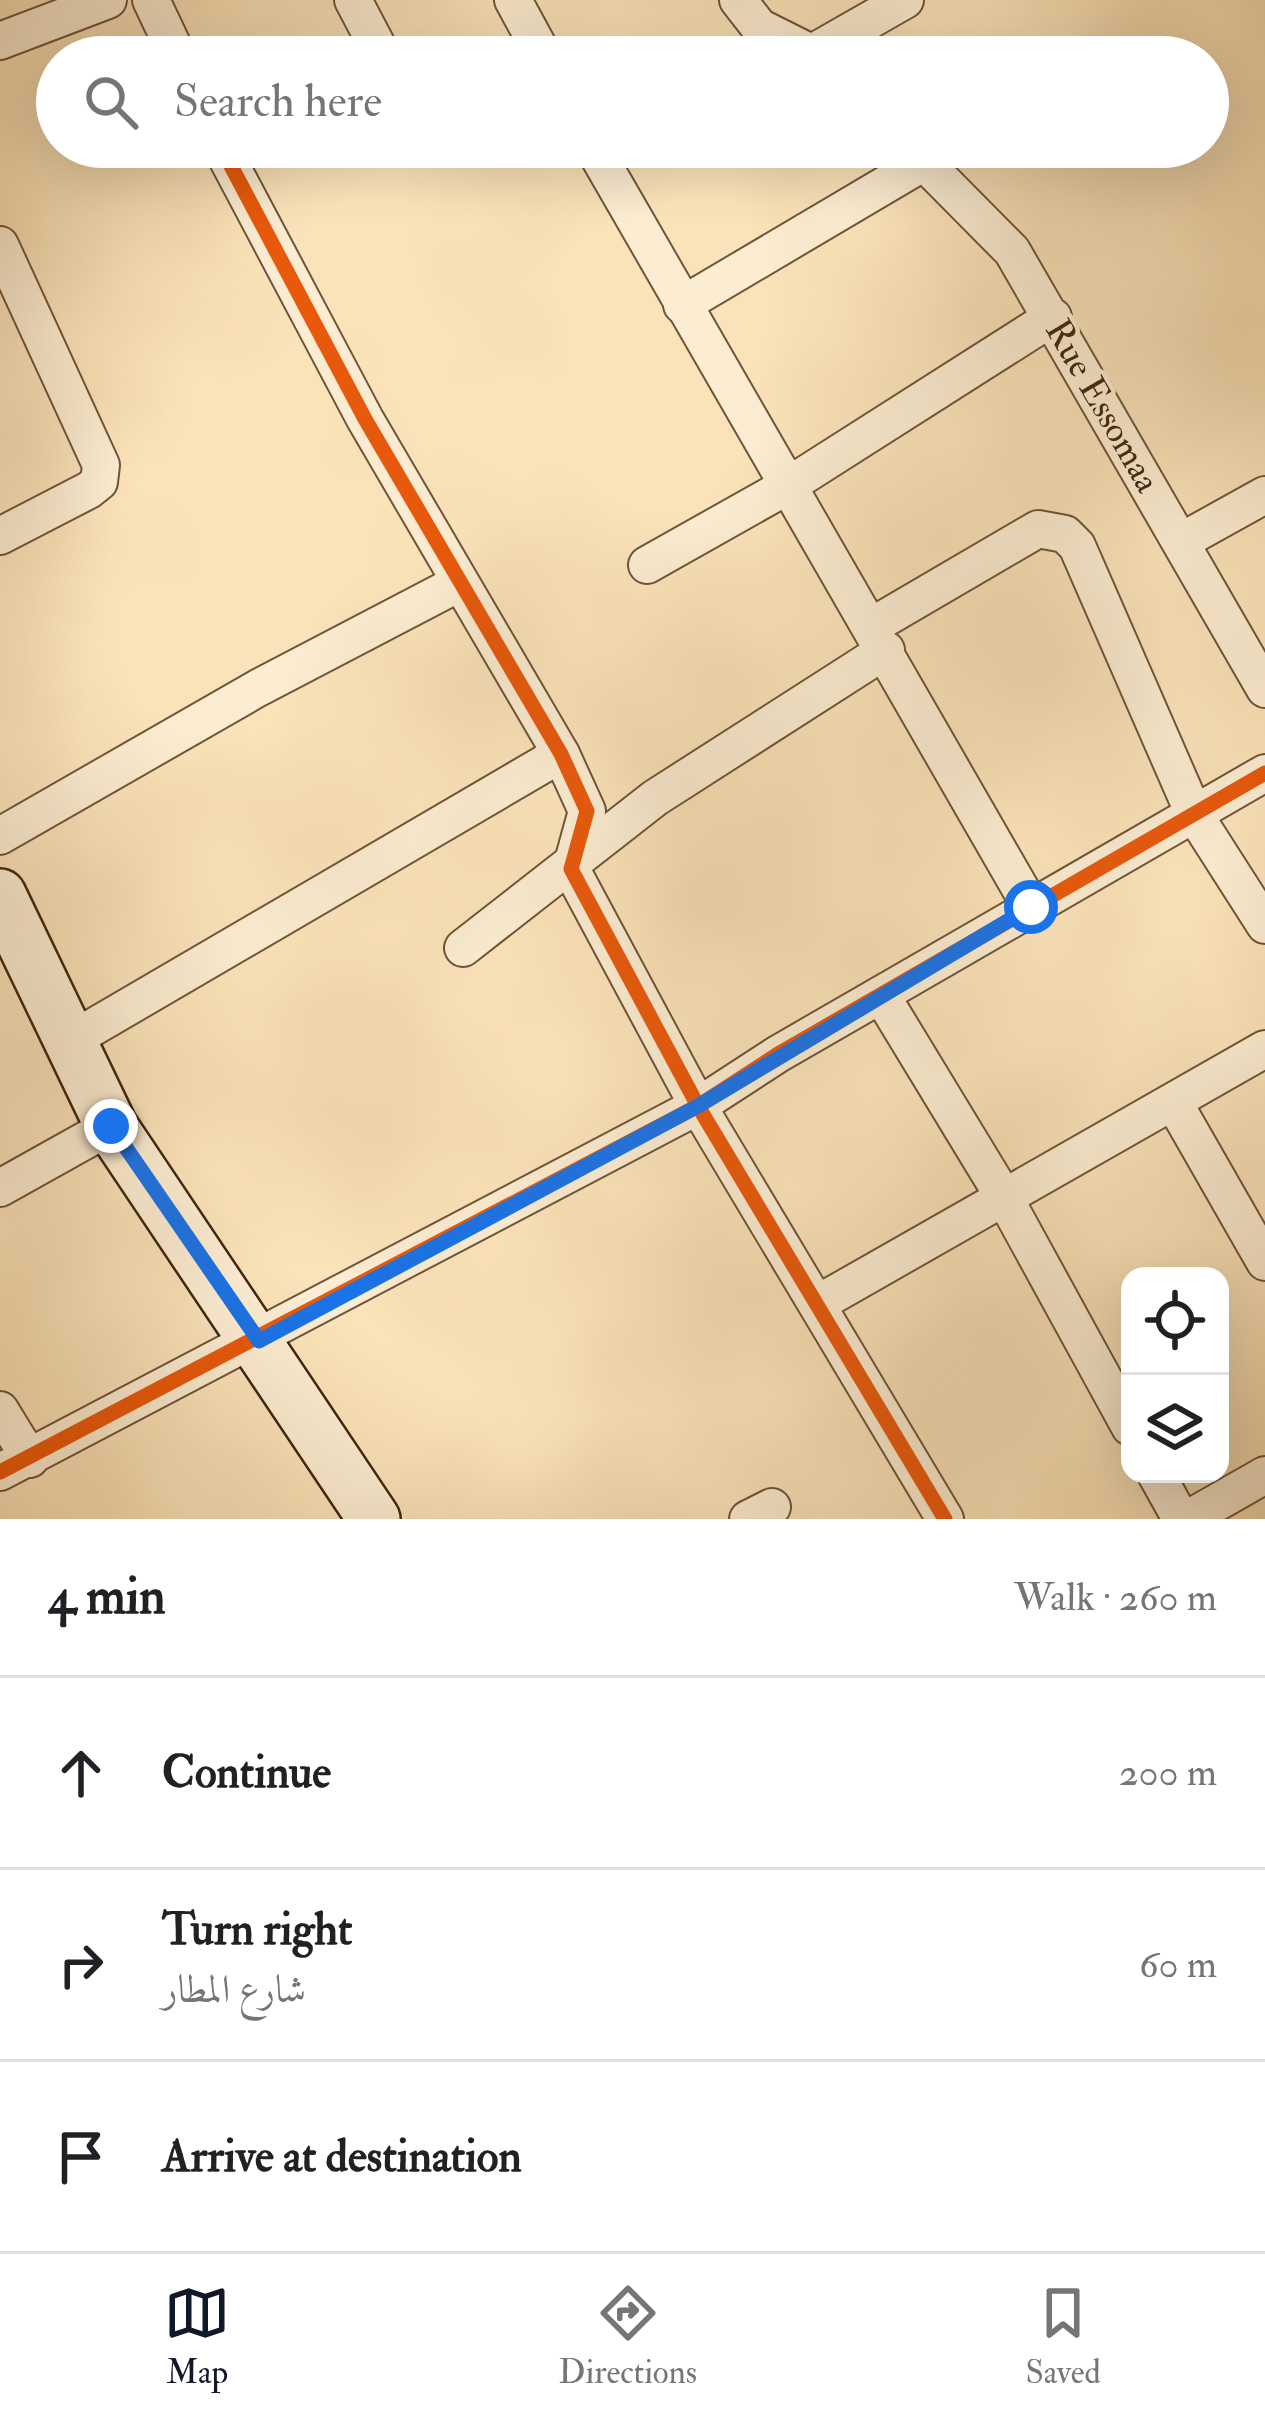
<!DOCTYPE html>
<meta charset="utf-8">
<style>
:root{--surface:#fff;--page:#f2f2f2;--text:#202124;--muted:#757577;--line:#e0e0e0;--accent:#111827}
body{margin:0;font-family:"IM FELL Double Pica",Amiri,serif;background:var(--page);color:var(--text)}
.controls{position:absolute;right:36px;bottom:36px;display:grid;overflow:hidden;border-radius:24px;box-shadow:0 12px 48px #0002}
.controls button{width:108px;height:108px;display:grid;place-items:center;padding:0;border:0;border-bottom:3px solid var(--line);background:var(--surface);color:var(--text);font:60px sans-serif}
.stop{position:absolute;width:36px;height:36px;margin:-27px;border:9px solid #1a73e8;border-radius:50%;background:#fff}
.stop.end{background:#1a73e8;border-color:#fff;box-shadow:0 3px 12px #0008}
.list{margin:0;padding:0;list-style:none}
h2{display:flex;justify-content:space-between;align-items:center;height:156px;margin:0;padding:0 48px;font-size:51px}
h2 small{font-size:39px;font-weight:400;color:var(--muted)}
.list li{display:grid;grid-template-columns:78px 1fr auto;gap:36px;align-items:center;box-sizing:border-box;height:192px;padding:0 48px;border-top:3px solid var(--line)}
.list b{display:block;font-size:45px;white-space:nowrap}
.list p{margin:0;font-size:39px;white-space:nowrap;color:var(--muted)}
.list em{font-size:39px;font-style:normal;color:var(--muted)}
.icon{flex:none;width:66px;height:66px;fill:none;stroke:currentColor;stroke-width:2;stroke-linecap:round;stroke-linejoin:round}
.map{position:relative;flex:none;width:1265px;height:1519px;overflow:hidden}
.search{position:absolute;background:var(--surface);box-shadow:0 12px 48px #0002;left:36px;right:36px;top:36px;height:132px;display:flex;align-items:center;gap:30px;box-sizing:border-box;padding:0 42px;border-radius:66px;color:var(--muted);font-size:45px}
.sheet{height:732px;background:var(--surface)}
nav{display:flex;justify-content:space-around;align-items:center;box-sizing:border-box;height:168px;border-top:3px solid var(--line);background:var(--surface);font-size:33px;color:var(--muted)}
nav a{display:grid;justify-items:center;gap:6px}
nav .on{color:var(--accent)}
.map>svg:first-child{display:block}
</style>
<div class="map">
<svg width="1265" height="1519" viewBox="0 0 1265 1519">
<rect width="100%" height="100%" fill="#fbe3b9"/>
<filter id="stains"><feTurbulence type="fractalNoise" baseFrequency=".00167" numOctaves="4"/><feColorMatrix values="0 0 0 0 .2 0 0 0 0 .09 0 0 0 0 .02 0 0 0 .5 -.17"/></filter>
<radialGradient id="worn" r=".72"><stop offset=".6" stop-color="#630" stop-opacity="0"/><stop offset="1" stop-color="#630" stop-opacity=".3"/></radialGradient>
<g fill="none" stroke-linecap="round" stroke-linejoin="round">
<g stroke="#6f5439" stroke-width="40">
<g id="street">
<polyline points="151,0 178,57"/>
<polyline points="353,0 383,57"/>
<polyline points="513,0 544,57"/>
<polyline points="738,0 759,27 819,57"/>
<polyline points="0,41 108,0"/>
<polyline points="814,52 905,0"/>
<polyline points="221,147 365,419 561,754 587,811 571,869 698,1106 945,1519"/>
<polyline points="593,147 1031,907"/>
<polyline points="909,147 1012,251 1265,689"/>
<polyline points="0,245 101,465 99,482 89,490 0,536"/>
<polyline points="682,305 924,162"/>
<polyline points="1182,541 1265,495"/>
<polyline points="647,565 789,485 1053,317"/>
<polyline points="872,626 1038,529 1065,534 1077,546 1194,814 1265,925"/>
<polyline points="0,836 258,688 459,583"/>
<polyline points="463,948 655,798 886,650"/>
<polyline points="881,995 1005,1199 1130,1427"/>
<polyline points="73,1039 561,754"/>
<polyline points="1174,1103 1265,1262"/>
<polyline points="0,1188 111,1126"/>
<polyline points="817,1304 1265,1049"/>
<polyline points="0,1410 30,1459"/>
<polyline points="0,1472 698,1106 778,1054 1265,773"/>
<polyline points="1156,1474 1181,1519"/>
<polyline points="748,1519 772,1507"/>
<polyline points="1188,1519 1265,1475"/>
</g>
</g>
<g stroke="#40250e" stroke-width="56">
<polyline id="secondary" points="0,895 111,1126 374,1519"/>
</g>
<use href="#street" stroke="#fcedd2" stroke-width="36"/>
<use href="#secondary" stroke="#fcedd2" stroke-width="51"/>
<g stroke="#fcedd2" stroke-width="22">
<g id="cycleway">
<polyline points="221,147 365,419 561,754 587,811 571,869 698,1106 945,1519"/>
<polyline points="0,1472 698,1106 778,1054 1265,773"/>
</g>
</g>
<use href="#cycleway" stroke="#e8590c" stroke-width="15"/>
</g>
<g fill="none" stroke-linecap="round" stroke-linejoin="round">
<polyline stroke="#1a73e8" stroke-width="15" points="111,1126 259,1341 698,1106 1031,907"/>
</g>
<g text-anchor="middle" stroke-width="9" stroke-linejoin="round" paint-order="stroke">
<g font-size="36" fill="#40250e" stroke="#fcedd2">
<text transform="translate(1104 405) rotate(60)" y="13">Rue Essomaa</text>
</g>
</g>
<rect width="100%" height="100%" filter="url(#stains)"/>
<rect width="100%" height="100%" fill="url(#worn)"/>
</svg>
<div class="controls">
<button><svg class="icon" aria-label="locate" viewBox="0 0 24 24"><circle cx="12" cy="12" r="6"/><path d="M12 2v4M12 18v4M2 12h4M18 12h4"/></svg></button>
<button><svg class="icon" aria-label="layers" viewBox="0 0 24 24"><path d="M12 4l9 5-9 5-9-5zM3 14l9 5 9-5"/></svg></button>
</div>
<div class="stop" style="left:1031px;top:907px"></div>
<div class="stop end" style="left:111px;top:1126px"></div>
<div class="search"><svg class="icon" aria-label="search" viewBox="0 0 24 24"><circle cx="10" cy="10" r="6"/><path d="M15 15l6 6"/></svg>Search here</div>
</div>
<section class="sheet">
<h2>4 min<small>Walk · 260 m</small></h2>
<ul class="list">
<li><svg class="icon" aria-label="ahead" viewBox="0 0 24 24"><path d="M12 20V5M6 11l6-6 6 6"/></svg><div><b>Continue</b></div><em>200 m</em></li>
<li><svg class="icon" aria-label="right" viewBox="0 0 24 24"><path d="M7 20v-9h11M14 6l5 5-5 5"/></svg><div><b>Turn right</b><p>شارع المطار</p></div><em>60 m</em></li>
<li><svg class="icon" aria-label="arrive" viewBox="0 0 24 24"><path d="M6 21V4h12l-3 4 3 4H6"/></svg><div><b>Arrive at destination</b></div></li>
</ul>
</section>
<nav>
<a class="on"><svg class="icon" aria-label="map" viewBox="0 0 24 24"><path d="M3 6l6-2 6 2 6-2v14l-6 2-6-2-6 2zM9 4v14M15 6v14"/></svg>Map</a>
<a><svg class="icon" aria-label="directions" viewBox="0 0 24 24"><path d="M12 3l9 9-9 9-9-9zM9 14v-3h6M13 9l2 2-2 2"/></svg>Directions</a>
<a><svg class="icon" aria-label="saved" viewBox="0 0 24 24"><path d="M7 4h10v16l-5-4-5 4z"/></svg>Saved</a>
</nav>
